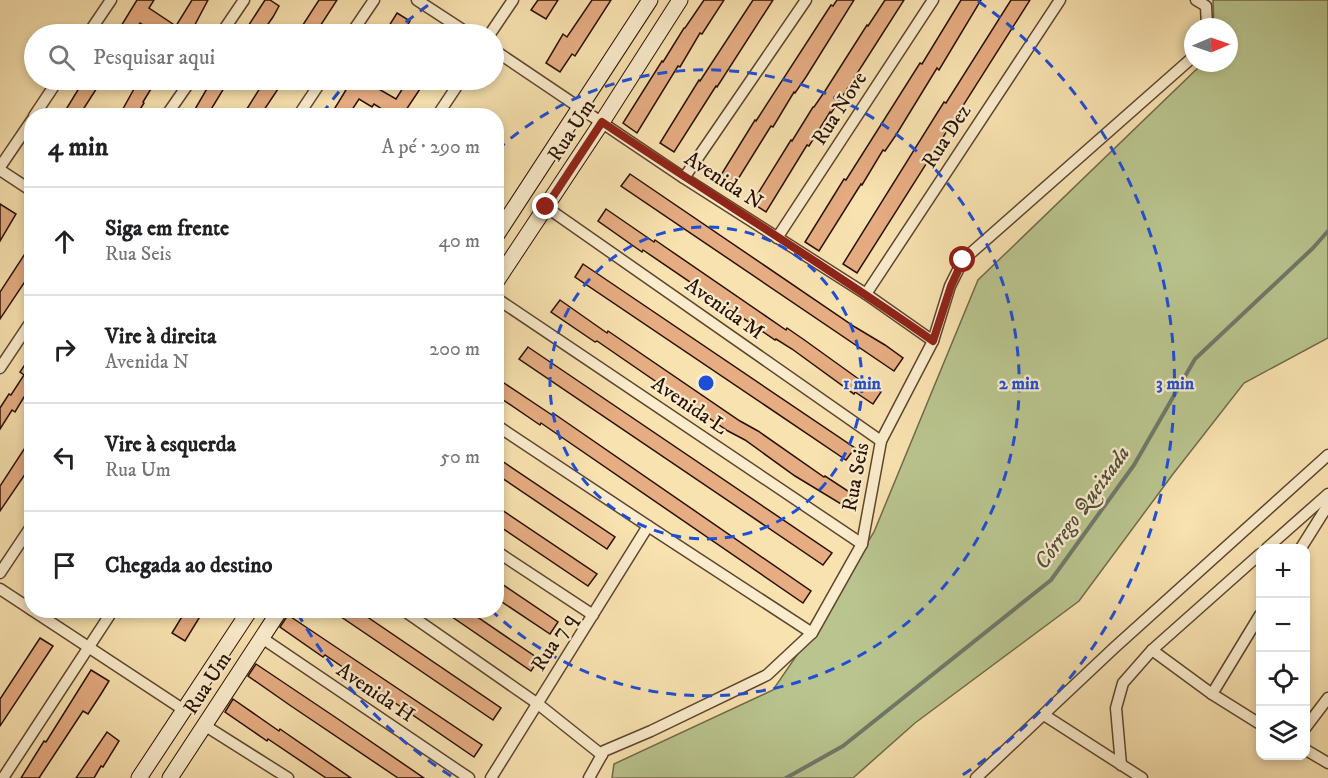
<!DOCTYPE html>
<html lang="pt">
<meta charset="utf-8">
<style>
:root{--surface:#fff;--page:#f6f6f6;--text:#202124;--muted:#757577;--line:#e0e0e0}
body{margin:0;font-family:"IM FELL DW Pica",serif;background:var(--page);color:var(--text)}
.controls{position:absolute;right:18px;bottom:18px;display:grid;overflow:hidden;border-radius:12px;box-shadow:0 3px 9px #0003}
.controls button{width:54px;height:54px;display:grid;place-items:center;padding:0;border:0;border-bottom:2px solid var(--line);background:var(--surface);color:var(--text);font:30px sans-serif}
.compass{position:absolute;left:1184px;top:18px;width:54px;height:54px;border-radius:50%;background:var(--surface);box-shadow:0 3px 9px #0003;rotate:88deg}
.stop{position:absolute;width:18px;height:18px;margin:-14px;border:4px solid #8f2418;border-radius:50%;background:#fff}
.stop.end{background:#8f2418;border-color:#fff;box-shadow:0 2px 6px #0008}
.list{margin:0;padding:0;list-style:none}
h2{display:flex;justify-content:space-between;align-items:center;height:78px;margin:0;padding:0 24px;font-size:26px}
h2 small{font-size:20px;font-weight:400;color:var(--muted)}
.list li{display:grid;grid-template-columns:39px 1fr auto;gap:18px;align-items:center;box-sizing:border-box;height:108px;padding:0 24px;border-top:2px solid var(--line)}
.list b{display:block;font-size:22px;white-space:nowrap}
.list p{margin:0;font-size:20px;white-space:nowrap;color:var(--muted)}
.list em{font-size:20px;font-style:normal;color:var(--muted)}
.icon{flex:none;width:33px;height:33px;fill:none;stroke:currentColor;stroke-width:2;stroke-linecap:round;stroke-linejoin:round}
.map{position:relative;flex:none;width:1328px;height:778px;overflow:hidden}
.search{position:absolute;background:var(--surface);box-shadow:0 3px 9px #0003;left:24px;top:24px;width:480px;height:66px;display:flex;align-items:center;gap:15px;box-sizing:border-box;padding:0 21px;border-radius:33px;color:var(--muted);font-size:22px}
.panel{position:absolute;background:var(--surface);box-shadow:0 3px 9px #0003;left:24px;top:108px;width:480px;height:510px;border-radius:24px}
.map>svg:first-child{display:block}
</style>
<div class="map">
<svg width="1328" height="778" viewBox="0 0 1328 778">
<rect width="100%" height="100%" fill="#f8e2b0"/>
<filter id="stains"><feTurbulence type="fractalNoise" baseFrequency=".00333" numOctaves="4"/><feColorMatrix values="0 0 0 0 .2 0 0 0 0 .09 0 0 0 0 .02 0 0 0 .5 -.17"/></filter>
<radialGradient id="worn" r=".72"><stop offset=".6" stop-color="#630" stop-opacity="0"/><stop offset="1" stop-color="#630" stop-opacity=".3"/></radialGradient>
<polygon fill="#b9c48e" stroke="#716a48" stroke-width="1.5" points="1213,0 1328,0 1328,338 1244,383 1173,474 1079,601 915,723 853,778 612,778 614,764 773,690 812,633 874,532 978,280 1203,63 1229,63 1229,27 1214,27"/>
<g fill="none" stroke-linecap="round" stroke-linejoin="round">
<polyline stroke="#6f7968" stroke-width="4" points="786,778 843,746 1051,580 1134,465 1195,359 1313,248 1328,231"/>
</g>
<g fill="#e6ac82" stroke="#291103" stroke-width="1.5">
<polygon points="137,0 154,0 149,8 176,26 192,0 208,0 190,34 157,34 140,23 133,34 124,34 118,31"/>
<polygon points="265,0 270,0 279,6 273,17 261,34 243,34"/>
<polygon points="319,0 337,0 315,34 297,34"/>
<polygon points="538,0 558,0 546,19 531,10"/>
<polygon points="592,0 611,0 575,56 572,54 560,72 546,63 563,34 567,37"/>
<polygon points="704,0 724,0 702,34 700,33 680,67 678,66 637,133 623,123 662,61 663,62 684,28 685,28"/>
<polygon points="753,0 773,0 717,87 716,86 674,152 660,143 699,80 700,81"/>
<polygon points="837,0 854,0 806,77 795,93 794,92 773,127 771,126 730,192 716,183 755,120 756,121 831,5 833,6"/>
<polygon points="885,0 904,0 842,97 831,113 830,112 809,146 807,145 766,212 752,203 791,140 792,141 813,107 814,107 825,91 867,25 868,26"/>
<polygon points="961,0 981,0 939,70 937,68 896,135 885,151 883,150 862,185 861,184 819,251 805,242 844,179 846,180 920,63 922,64"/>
<polygon points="1011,0 1030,0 857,273 843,264 944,102 946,103"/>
<polygon points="397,13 410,21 402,34 384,34"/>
<polygon points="84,80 102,80 79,116 62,116"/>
<polygon points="139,80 147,80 154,84 143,102 144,103 136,116 119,116"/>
<polygon points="212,80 229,80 207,116 191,116"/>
<polygon points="265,80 284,80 260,116 252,116 245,112"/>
<polygon points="329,80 373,80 370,84 396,99 408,80 426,80 402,116 393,116 374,104 372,107 359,99 348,116 330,116 346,90"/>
<polygon points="630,174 855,327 885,345 903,358 894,371 621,186"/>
<polygon points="0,204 16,214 0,241"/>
<polygon points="606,209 654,242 655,240 786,330 787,328 803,339 867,385 868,383 881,392 873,404 855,392 854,394 792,349 776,339 775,340 643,250 642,252 598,221"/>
<polygon points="32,243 32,271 0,319 0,292"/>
<polygon points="583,264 855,448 846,460 575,277"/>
<polygon points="560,300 607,333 608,331 740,421 758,431 824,477 825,476 854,495 846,507 795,476 745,440 728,431 597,341 595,342 551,312"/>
<polygon points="528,347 832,553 823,565 519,359"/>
<polygon points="32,354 32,391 27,398 24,397 15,412 12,410 0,429 0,408 9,394 11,395 24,375 20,372"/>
<polygon points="504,383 552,415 553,413 811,591 803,603 541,423 540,425 496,395"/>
<polygon points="32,437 32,464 0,511 0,486"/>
<polygon points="496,457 615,537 607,549 496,474"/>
<polygon points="496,506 597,574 588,586 496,524"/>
<polygon points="496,580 558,622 550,634 496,598"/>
<polygon points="186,610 204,610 185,641 172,633"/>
<polygon points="331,610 357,610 501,708 493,720"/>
<polygon points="442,610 467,610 539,659 531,671"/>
<polygon points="288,615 482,745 474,757 325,655 323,657 280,627"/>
<polygon points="40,638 53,646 0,726 0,699"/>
<polygon points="256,664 335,717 424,778 398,778 291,706 248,676"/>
<polygon points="91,670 109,681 101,694 88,714 83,711 39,778 21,778 44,741 46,742"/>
<polygon points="233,699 279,731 280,729 351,778 326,778 268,739 267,741 225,712"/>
<polygon points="107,732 119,741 103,767 101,766 94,778 76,778"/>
</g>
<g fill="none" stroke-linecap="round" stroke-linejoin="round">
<g stroke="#5d452e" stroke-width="13">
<g id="street">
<polyline points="417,0 469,34"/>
<polyline points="1196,0 1206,6 1207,27"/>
<polyline points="88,34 111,0"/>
<polyline points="221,34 244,0"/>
<polyline points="351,34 374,0"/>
<polyline points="490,34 513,0"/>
<polyline points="494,50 684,178 866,294 933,341"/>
<polyline points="34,116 58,80"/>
<polyline points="166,116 191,80"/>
<polyline points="298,116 322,80"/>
<polyline points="437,116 461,80"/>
<polyline points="0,167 32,120"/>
<polyline points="0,170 32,191"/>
<polyline points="684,178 806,0"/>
<polyline points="546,207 881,441"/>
<polyline points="777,238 933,0"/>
<polyline points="866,294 1060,0"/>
<polyline points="496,298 862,544"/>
<polyline points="0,368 32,320"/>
<polyline points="496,425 648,526 812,633"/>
<polyline points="1267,548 1328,494"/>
<polyline points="1301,548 1328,505"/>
<polyline points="496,551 593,615"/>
<polyline points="0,573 32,525"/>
<polyline points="0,589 32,610"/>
<polyline points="32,610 184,710"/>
<polyline points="403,610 538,704 602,755"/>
<polyline points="262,638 469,778"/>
<polyline points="1152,650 1212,694 1260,724"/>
<polyline points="1212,694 1260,615"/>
<polyline points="1044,715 1142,778"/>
<polyline points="204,725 288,778"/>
<polyline points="1306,727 1328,698"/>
<polyline points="1306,750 1328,763"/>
<polyline points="1121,765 1116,708 1123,683 1152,650 1260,554"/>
<polyline points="3,778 113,610"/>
<polyline points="491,778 648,526"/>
<polyline points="589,778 604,751 651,731 767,675 812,633 862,544 881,441 933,341 950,286 963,260 1193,57"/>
<polyline points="976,778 1114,648 1328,455"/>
</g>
</g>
<g stroke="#291103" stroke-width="17">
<g id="secondary">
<polyline points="496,236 650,0"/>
<polyline points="496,282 602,122 680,0"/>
<polyline points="139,778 250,610"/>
<polyline points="170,778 280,610"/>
</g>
</g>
<use href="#street" stroke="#faeccc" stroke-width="10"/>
<use href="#secondary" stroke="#faeccc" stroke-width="15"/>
</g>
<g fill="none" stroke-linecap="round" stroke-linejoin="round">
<path stroke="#8f2418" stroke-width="8" d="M 546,207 L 602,122 C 712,196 825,265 933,341 L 951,286 L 963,260"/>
</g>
<g fill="none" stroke="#1d4ed8" stroke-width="3" stroke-dasharray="10 8">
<circle cx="706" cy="383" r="156"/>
<path d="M497 150A313 313 0 1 1 493 612"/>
<path d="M451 776A469 469 0 0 1 298 614M322 114A469 469 0 0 1 347 82M392 34A469 469 0 0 1 434 1M978 1A469 469 0 0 1 961 776"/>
</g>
<g text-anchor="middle" stroke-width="4.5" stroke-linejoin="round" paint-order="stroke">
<g font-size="21" fill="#291103" stroke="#faeccc">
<text transform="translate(839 108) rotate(-57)" y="7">Rua Nove</text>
<text transform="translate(571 130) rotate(-57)" y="7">Rua Um</text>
<text transform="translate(946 136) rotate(-57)" y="7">Rua Dez</text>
<text transform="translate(724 180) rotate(33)" y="7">Avenida N</text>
<text transform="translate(725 308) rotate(35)" y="7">Avenida M</text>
<text transform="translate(690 405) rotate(34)" y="7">Avenida L</text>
<text transform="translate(855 477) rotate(-79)" y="7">Rua Seis</text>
<text transform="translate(553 642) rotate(-58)" y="7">Rua 7 q</text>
<text transform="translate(207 683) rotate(-57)" y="7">Rua Um</text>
<text transform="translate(376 692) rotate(34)" y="7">Avenida H</text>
</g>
<g font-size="22" font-style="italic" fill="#524e3e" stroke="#faeccc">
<text transform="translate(1081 507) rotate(-54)" y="8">Córrego Queixada</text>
</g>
</g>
<circle cx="706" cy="383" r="9" fill="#1d4ed8" stroke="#faeccc" stroke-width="3"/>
<g font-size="18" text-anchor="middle" font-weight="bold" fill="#1d4ed8" stroke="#faeccc" stroke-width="4.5" stroke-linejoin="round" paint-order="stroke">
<text x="862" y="389">1 min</text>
<text x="1019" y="389">2 min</text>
<text x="1175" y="389">3 min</text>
</g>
<rect width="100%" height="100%" filter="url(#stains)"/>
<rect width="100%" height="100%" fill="url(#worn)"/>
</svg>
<div class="controls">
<button>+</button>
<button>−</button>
<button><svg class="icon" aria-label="locate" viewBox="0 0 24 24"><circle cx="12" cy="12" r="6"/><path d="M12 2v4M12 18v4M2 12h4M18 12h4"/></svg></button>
<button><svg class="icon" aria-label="layers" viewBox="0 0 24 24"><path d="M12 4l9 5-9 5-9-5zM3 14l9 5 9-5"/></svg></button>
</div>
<svg class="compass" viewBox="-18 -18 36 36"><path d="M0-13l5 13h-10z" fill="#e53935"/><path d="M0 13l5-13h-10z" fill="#757577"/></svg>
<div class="stop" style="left:963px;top:260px"></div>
<div class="stop end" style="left:546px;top:207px"></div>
<div class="search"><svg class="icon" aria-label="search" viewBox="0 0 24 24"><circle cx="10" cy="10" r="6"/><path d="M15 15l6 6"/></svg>Pesquisar aqui</div>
<section class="panel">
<h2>4 min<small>A pé · 290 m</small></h2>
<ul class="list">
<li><svg class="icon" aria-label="ahead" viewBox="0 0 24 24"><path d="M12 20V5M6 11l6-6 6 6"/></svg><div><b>Siga em frente</b><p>Rua Seis</p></div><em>40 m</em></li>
<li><svg class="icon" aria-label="right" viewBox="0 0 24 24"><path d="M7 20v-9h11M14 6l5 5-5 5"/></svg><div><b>Vire à direita</b><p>Avenida N</p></div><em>200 m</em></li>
<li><svg class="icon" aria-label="left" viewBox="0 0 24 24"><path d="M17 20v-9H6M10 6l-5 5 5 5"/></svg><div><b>Vire à esquerda</b><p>Rua Um</p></div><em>50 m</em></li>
<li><svg class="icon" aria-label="arrive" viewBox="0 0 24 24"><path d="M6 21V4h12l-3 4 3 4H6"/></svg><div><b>Chegada ao destino</b></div></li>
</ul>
</section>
</div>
